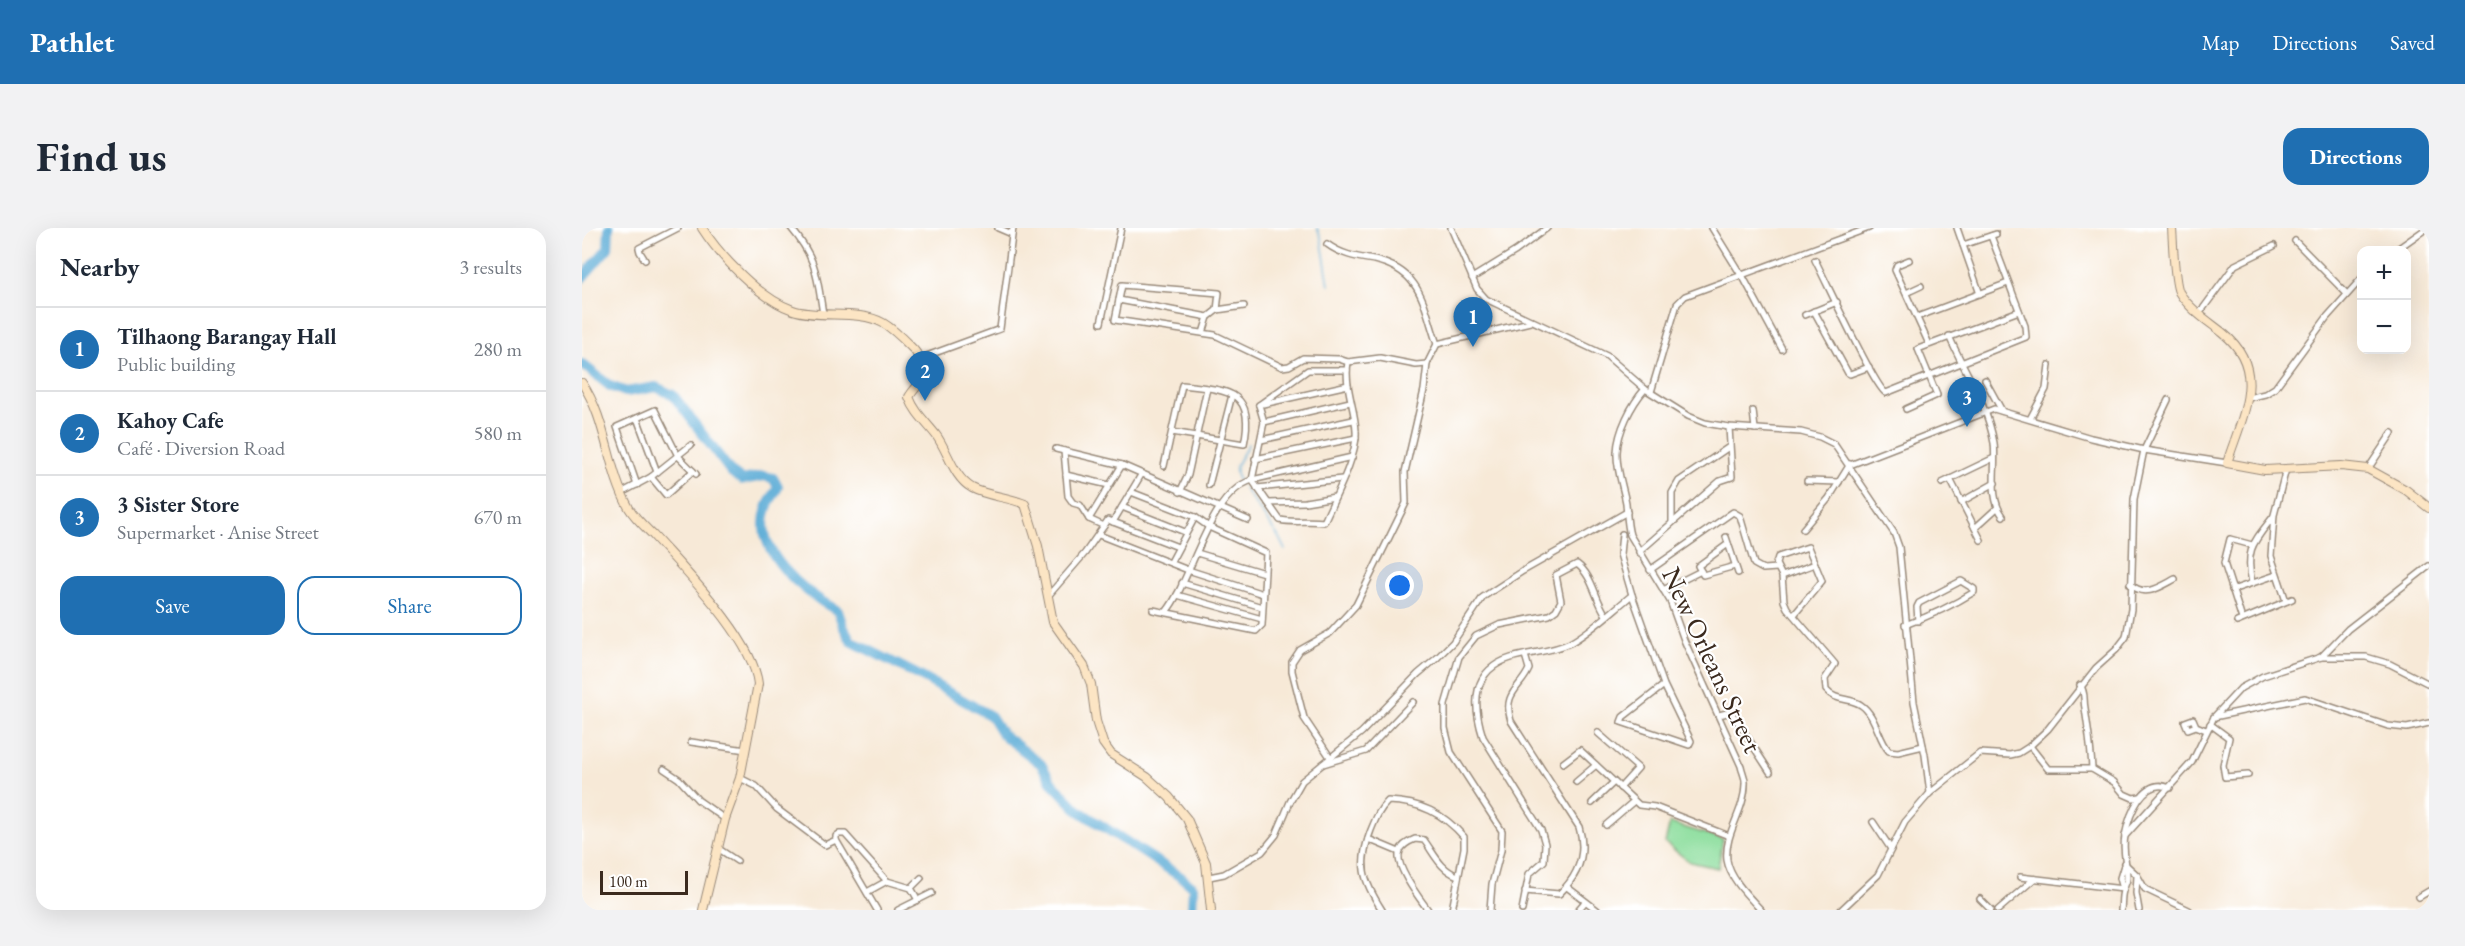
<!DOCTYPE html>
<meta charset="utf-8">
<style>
:root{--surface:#fff;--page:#f2f2f3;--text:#1f2937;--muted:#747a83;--line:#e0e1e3;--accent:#1f6fb2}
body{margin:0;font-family:"EB Garamond",serif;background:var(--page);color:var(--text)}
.controls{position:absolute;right:18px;top:18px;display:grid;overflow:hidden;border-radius:12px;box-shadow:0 6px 24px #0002}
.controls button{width:54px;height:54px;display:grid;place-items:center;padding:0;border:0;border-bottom:2px solid var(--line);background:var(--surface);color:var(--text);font:30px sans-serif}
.scale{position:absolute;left:18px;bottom:15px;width:88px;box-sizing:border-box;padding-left:6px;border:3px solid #3b2a1e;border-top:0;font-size:16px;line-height:21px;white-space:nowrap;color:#3b2a1e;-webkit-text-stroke:4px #fff;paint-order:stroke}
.you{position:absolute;left:818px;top:358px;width:21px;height:21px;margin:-15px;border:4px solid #fff;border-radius:50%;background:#1a73e8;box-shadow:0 0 0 9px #1a73e833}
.badge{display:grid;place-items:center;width:39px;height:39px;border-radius:50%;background:var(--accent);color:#fff;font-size:20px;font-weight:700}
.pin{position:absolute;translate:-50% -50px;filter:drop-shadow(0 2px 3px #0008)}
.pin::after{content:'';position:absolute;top:32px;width:21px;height:18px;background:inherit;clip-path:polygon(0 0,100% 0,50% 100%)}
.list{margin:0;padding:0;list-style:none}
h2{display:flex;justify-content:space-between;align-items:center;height:78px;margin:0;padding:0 24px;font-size:26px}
h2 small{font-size:20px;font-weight:400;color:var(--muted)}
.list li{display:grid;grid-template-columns:39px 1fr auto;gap:18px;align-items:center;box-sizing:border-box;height:84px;padding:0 24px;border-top:2px solid var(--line)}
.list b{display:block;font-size:22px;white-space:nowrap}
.list p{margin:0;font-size:20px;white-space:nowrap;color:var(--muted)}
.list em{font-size:20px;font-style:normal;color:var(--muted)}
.actions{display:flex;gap:12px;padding:18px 24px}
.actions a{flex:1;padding:14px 0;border:2px solid var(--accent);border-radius:18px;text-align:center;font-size:21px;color:var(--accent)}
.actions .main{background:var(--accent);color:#fff}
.map{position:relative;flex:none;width:1847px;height:682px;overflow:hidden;border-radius:18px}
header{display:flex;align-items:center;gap:36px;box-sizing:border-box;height:84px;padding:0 30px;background:var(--accent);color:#fff}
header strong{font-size:28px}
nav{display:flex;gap:33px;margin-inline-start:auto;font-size:21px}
.intro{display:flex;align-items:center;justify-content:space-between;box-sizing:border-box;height:144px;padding:0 36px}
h1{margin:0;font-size:42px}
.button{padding:15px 27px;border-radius:18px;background:var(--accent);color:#fff;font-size:21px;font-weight:700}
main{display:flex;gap:36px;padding:0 36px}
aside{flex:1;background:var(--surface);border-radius:18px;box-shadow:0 6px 24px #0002}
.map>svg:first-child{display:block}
</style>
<header>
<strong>Pathlet</strong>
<nav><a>Map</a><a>Directions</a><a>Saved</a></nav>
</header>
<div class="intro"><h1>Find us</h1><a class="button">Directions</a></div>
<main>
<aside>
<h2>Nearby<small>3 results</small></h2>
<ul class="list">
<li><span class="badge">1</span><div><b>Tilhaong Barangay Hall</b><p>Public building</p></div><em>280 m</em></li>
<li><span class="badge">2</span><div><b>Kahoy Cafe</b><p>Café · Diversion Road</p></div><em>580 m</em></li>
<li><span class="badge">3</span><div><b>3 Sister Store</b><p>Supermarket · Anise Street</p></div><em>670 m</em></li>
</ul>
<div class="actions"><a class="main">Save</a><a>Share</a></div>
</aside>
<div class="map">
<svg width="1847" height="682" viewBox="0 0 1847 682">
<rect width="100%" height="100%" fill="#fff"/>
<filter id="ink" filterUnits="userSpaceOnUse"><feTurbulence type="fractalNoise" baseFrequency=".0167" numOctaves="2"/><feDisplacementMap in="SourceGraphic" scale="12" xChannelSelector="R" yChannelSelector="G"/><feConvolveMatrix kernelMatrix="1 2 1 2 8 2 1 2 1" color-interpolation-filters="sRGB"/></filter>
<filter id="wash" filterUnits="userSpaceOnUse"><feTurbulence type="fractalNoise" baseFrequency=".008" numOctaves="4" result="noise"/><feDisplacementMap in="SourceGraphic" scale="24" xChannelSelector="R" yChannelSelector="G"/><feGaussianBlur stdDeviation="1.35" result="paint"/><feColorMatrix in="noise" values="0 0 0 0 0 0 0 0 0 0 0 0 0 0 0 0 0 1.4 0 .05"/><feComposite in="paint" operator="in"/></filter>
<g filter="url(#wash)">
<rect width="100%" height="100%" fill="#f7e9d7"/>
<polygon fill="#8dde9e" stroke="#64845e" stroke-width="1.5" points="1088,595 1141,611 1136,640 1108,634 1083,615"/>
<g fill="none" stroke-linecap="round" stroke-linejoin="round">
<g stroke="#5cacd6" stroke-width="1.5">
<polyline points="735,0 739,9 747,57"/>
<path d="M 659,256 C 646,237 660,232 666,216"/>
<polyline points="662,260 696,308 703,322"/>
</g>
<g stroke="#5cacd6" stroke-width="10">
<polyline points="0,50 26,20 27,0"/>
<path d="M 0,136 L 28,158 L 44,164 L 74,159 L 91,167 L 149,244 L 160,252 L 182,248 L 191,250 L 196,259 C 193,266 187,273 185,280 C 169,323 223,365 256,383 L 261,398 L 269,413 L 338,448 L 409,488 L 420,506 L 459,536 L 470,555 L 497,583 L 599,649 L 611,659 L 610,682"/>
</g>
</g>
</g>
<g filter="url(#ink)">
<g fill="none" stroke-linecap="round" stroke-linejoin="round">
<g stroke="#998a7a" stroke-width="8">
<g id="street">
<path d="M 209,0 C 235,31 235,48 241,86"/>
<polyline points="416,0 430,6"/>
<polyline points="869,0 895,61 904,71 1025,128 1063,161 1106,188 1123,195 1147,199 1219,204 1238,209 1252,216 1312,305 1317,319 1332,474 1343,527 1348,565"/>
<polyline points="1130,0 1159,47"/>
<polyline points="1375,0 1398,66"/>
<polyline points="1713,13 1765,66"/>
<path d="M 745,16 C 760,27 774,29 792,32 C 841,43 841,77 855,116 L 845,136 L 842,162 L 823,244 L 824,275 L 774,377 L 748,405 L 718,422 L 710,434 L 710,443 L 722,490 L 748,529"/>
<polyline points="1381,17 1414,6"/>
<polyline points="1814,22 1845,0"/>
<polyline points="63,32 58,24 57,20 96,0"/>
<path d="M 1233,32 C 1243,51 1293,160 1304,165 L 1444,109 L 1443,98 L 1409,8"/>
<polyline points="1327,32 1315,37 1313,42 1347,116"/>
<polyline points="1160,47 1200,121"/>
<polyline points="890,50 934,23 965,0"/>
<polyline points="1324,65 1339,58"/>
<polyline points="537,72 626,89"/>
<polyline points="635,82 637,65 540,57 533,92 633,107 700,139 707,138 721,130 757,131 766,134 798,130 834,137 845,136"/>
<polyline points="1232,83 1266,145 1268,146 1287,139"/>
<polyline points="1617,86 1653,37 1692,18"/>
<polyline points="1223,87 1255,74"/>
<polyline points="1335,89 1426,55"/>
<polyline points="519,95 539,0"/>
<polyline points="621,105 626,89 635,82 662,78"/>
<path d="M 1367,108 C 1383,145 1405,175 1412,215 C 1415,239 1406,269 1421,288"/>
<polyline points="855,116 948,94"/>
<polyline points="339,130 418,101 431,0"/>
<polyline points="1403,152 1420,183"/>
<path d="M 1063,161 C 1049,177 1036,203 1035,224 C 1034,240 1041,259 1044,275 C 1045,286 1045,297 1048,307 L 1088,373 L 1102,412 L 1159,538 C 1160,544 1164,550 1163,556 C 1163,583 1142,605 1145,632 C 1148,651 1167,669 1179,682"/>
<polyline points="1069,164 1095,76 1103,68 1287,0"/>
<polyline points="1666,170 1683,166 1693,160 1745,89 1780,50"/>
<polyline points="681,176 766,157"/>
<path d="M 677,177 L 682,194 L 670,252 L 698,292 C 710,295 727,292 742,294 C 752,271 776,227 774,203 C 773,180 762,158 766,134"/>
<polyline points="677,177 726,142 765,142"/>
<polyline points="1324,181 1355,167 1336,121 1437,83"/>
<polyline points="1171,183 1173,201"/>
<polyline points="55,190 75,244"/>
<polyline points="1448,191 1464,161 1467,137"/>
<polyline points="682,194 768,174"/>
<polyline points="679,212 771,192"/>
<polyline points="474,221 540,237 666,292"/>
<polyline points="482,223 486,268 491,275 498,277 507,291 522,298"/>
<polyline points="673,231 774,210"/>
<polyline points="1268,237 1412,181 1509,210 1562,222 1645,235"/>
<path d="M 582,238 L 600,157 C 645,162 674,162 662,216 L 590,204"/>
<polyline points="1786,241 1810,205"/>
<polyline points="484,247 527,257"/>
<polyline points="69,249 84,267 111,243"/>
<polyline points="1368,251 1399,312"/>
<polyline points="1225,253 1257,254"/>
<polyline points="1360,255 1412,230"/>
<polyline points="55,257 35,199 73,182 96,228 114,246"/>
<polyline points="627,257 650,167"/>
<polyline points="675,260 760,251"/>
<polyline points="41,264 69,249 109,217"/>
<polyline points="549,264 613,289 627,299 684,325 680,397 674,403 571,382"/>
<polyline points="598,264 606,247 625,160"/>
<polyline points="1379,274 1413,255"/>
<polyline points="686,275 723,274 753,269"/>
<polyline points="540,279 603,304"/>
<polyline points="507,291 540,237"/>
<polyline points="531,294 559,247"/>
<polyline points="1090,294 1090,265 1097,253 1147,219"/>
<polyline points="1393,300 1415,280"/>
<polyline points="1221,301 1247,270 1268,236"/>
<polyline points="1040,306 1038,326 1050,367 1082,457 1109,513 1107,517 1039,494 1041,489 1082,457"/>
<polyline points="517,307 606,342 681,366"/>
<polyline points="1144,309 1156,345"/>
<polyline points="1057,324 1138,253 1150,249 1147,199"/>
<polyline points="615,325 682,345"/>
<polyline points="589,334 613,289"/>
<polyline points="1068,342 1151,284 1158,288 1172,336 1181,341 1195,340"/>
<polyline points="1119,343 1116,338 1146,316"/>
<polyline points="1200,348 1233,336"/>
<polyline points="600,355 680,379"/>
<path d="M 1670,355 C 1663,321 1671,315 1691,289"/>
<path d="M 1548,356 C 1563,370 1578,359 1593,351"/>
<polyline points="1081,362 1119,343 1121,347 1153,338"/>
<polyline points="1650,362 1694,347"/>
<polyline points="595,367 680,391"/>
<polyline points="466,368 503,325 526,292 596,319"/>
<polyline points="1704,373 1689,328 1692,287 1704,241"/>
<path d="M 584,384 C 611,351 626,266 670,252 L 770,229"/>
<path d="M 1212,387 L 1240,353 L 1226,319 L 1196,329 L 1194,336 L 1200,348 L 1202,373 L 1205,380 L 1253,436 L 1243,451 L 1244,462 C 1254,474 1268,469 1279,477 C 1294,487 1296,511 1307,523 L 1316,524 L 1341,518"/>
<polyline points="1660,391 1642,335 1648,311 1670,317"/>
<polyline points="1655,394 1710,371"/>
<path d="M 1323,397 C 1348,388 1370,378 1392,364 L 1392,361 L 1379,353 L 1337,375 L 1335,379 L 1336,393"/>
<polyline points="1739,429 1766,401 1847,338"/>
<path d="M 1498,457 C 1504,465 1501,471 1503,480 C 1506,502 1509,518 1510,541"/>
<polyline points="1137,487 1149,484 1188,544"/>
<polyline points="1632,489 1723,470 1806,498 1825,500 1847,495"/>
<polyline points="1628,496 1647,510 1641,537 1643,549 1666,547"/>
<polyline points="1614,498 1606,501 1603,494 1611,491 1614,498 1624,502"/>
<polyline points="1016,505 1056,540 1038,560"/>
<polyline points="109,514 164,522"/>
<polyline points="1448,518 1466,541 1510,541 1532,554 1542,566 1551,570 1558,569"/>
<polyline points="981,535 998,522 1057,577 1073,579 1147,608"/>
<polyline points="741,536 784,523 831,474"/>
<polyline points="82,541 97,551 116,572 143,591"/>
<polyline points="158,550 174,558 195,581 243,617 254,612 254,608 257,606 263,606 305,653 329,660 336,672"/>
<polyline points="994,554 1014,537"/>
<polyline points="1010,575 1032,554"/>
<polyline points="1291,594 1309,621"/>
<polyline points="1024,597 1052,573"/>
<polyline points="1543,608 1610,534 1632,489 1659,460 1681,448 1739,429 1784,429 1808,436 1847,456"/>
<polyline points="786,611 817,624"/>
<polyline points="254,612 295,682"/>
<polyline points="137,621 155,633"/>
<polyline points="1542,635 1555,647 1563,661 1607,682"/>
<polyline points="1555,648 1554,665 1557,682"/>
<polyline points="627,649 642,646 680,624 694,607 708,574 720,553 780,504 836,446 855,430 871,414 901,369 941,343 1045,284"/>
<polyline points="1438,649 1541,661"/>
<polyline points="985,659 1015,682"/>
<polyline points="329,660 339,650"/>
<polyline points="1541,661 1538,650 1542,637"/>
<path d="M 943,663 L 977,666 C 997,647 1005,625 997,599 L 929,493 C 920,465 939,460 947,441 L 943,427"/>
<polyline points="285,664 305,653"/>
<polyline points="1837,669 1847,663"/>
<polyline points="1398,671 1409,682"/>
<polyline points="316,682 350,665"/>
<path d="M 800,682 C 780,651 776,636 789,602 C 794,590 797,582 806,573 C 838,574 861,585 882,609 L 882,620 L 870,682"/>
<path d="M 846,682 C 838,671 811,636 818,623 C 820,617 828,613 833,611 L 842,612 C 853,627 858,641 876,648"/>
<path d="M 908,682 L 910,656 L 919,622 L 920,603 L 869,524 L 863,500 L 863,477 L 877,429 L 894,408 L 917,397 L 967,387 L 974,382 L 979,373 L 974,347 L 995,336 C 1011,348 1013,371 1024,387"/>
<path d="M 940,682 L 947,646 L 962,633 L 963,616 L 959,602 L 901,509 C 890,475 890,442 929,430 C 948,424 970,424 988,415 C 1010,403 1030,383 1050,367"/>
<polyline points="996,682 1003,674"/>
<polyline points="1259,682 1296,647 1323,594 1348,565 1398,525 1428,527 1437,525 1448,518 1466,501 1514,440 1534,422 1544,409 1549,381 1552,271 1562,222 1586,172"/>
<polyline points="1416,682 1452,651"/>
<path d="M 1539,682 C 1540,676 1539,669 1541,663 C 1542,658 1545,655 1545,650 C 1545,636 1540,622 1543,608 C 1547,587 1561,548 1588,560"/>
</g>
</g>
<g stroke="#998a7a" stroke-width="10">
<g id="secondary">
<path d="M 120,0 C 138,28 178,71 211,82 C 237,91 277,81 301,95 C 313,102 322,112 332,122 C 338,129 345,140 340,151 C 338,156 331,162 327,169 C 333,185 344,194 354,207 C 366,223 371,249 390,260 C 405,268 426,269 443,276 L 456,318 L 471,394 L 502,438 L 509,456 L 514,493 L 521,515 L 529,526 L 565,549 L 587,569 L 605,591 L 624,635 L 629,682"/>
<path d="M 1590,0 C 1591,14 1592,53 1597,64 C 1607,81 1626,93 1641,105 C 1687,142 1660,188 1645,235 L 1683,242 L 1759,238 L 1786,241 L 1824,262 L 1847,280"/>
<path d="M 0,155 C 25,192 25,241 47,280 C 53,290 63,299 71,307 C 102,342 171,411 176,456 L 158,550 L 143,591 L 121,682"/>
</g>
</g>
<use href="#street" stroke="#fff" stroke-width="5"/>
<use href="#secondary" stroke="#fce5c4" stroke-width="8"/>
</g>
</g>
<g text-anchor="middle" stroke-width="4.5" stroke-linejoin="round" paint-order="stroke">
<g font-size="27" fill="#3b2a1e" stroke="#fff">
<text transform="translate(1130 432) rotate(65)" y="9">New Orleans Street</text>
</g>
</g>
</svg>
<div class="controls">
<button>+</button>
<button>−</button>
</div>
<div class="scale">100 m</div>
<div class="you"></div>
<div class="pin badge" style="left:891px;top:119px">1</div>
<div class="pin badge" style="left:343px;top:173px">2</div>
<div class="pin badge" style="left:1385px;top:199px">3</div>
</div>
</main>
